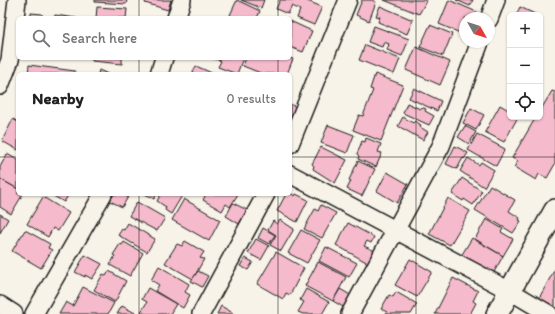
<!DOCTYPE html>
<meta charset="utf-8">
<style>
:root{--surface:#fff;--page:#f6f6f6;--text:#222;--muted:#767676;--line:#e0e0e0}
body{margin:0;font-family:Itim,sans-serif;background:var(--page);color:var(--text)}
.controls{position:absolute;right:12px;top:12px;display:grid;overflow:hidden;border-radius:6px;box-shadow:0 1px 3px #0004}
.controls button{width:36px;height:36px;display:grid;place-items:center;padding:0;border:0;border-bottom:1px solid var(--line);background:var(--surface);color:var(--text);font:20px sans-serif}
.compass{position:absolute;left:459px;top:12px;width:36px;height:36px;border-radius:50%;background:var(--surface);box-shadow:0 1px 3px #0004;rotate:129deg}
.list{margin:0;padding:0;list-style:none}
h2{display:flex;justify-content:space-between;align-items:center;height:52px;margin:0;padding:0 16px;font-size:17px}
h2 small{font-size:13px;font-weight:400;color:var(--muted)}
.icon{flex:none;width:22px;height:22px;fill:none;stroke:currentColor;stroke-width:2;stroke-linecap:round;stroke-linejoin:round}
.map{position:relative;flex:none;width:555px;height:314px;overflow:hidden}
.search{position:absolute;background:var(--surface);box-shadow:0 1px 3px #0004;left:16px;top:16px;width:276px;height:44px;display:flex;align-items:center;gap:10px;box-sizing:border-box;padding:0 14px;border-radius:6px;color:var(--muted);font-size:15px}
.panel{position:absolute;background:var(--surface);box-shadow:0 1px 3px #0004;left:16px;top:72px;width:276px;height:124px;border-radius:6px}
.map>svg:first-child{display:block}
</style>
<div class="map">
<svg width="555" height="314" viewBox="0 0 555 314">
<rect width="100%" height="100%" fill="#f7f3e8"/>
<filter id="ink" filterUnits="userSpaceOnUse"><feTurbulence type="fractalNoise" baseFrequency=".025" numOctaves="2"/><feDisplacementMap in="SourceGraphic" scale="8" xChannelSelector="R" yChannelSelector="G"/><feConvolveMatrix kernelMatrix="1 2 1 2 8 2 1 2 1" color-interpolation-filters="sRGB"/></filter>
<g filter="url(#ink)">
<g fill="#f5bbcc" stroke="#1c1c1c">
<polygon points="95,0 127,0 126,4 95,2"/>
<polygon points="146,0 171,0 168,10 145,3"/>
<polygon points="237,0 260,11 257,18 234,18 230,15"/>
<polygon points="241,0 264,0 261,8"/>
<polygon points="280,0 305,0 322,7 314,25 297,18 300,10 292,6 288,14 276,9"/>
<polygon points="362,0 372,0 376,2 369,21 356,15"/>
<polygon points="384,0 427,0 419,14"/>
<polygon points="449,0 477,12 475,18 465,18 465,35 439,24"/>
<polygon points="456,0 473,0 470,6"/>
<polygon points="380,6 413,20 407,34 378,22 380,17 376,16"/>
<polygon points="97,7 127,9 126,18 96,18"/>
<polygon points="520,7 537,15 516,15"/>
<polygon points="31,13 42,14 42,18 31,18"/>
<polygon points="55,15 76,18 54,18"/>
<polygon points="290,21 312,31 303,52 290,47"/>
<polygon points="430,25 452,34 443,56 420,47"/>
<polygon points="374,26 409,39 402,56 387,50 389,44 384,42 382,47 368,42"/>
<polygon points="365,45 400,59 394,74 359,60"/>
<polygon points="416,47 450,62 440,85 406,70"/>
<polygon points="92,58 122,58 122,64 92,61"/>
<polygon points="212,58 243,58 237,74 218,67 221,61"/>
<polygon points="246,58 290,58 293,59 287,74 263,74 243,66"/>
<polygon points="29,65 75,71 74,74 28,74"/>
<polygon points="196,66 214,74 192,74"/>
<polygon points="99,70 108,74 98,74"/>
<polygon points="375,74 403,85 381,141 353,130 359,115 363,116 373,90 370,89"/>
<polygon points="414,88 441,101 437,111 409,98"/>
<polygon points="552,91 555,92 555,164 547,178 539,174 536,180 514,167 518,161 512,158 536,117 540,117 540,111"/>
<polygon points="407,103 420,109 421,107 426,109 425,111 434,116 429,125 403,113"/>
<polygon points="290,104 296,107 291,118 290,117"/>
<polygon points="500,105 510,111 510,117 518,117 504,142 485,132"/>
<polygon points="471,108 484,115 476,130 463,123"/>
<polygon points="403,117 413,123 415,121 421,125 420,127 428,132 423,140 398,126"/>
<polygon points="13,119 18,122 18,150 2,141"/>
<polygon points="328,125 354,135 347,153 321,143"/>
<polygon points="465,126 476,132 469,144 458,137"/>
<polygon points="477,134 505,149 496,166 468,150"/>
<polygon points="366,138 381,144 378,152 382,153 376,167 358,159 359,156 357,154 362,141 365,142"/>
<polygon points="455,146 468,153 464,159 463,158 457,169 446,164"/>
<polygon points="321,147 347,160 335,183 313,169 314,166 312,164"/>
<polygon points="7,154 18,160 18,189 0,179 0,167"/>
<polygon points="468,158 479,165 481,162 494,170 484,187 460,171"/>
<polygon points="358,161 375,169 362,196 347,189 351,181 349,180"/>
<polygon points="387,172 408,184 397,203 377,191"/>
<polygon points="462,178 482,191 473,205 464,199 463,201 452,194"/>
<polygon points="0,179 18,189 18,194 23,194 11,214 0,207"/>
<polygon points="490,185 515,200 509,211 520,218 519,220 521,221 513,233 475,210"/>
<polygon points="290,193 295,196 296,194 308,200 297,222 277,211 286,194"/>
<polygon points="50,194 69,194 64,202"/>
<polygon points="114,194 123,194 128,197 122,207 110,201"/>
<polygon points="145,194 157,194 154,199"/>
<polygon points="161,194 183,194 171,214 165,210 166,207 157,201"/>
<polygon points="206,194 238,194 230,207 226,204 222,211 203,200"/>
<polygon points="43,197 69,213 58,231 53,228 48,237 27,224"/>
<polygon points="448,198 470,211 450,245 429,234"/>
<polygon points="184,199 220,220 209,241 172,220"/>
<polygon points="137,202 165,218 157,231 129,216"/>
<polygon points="233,203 247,210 239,224 226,216"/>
<polygon points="321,205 336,213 322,238 304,229 315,209 318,211"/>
<polygon points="0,214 8,219 0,233"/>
<polygon points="486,219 503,229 501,232 513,239 503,256 475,239"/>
<polygon points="280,220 294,229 281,251 270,245 276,235 268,230 273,221 277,224"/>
<polygon points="128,223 155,239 147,252 118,235 122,229 124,230"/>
<polygon points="348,223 374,237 371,243 367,241 364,246 375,251 368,263 336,245"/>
<polygon points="263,228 275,235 269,244 258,238"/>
<polygon points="25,230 50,244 48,248 52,250 41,268 12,251"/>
<polygon points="301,230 320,240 307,263 288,253"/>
<polygon points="472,238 503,256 493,274 461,256"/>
<polygon points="256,239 269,246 261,260 248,253"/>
<polygon points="185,241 204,252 200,258 204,259 193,279 165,263 177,244 182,246"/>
<polygon points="124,242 143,253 130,276 110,265 115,256 113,255 120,244 122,245"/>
<polygon points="326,247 357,263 349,277 319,261"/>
<polygon points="276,252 304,268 290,295 286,293 283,299 257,284"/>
<polygon points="85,255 102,264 92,279 85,275 85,277 75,272"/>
<polygon points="245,258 253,262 248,270 240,266"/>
<polygon points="410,259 432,272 417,297 395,285"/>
<polygon points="318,262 346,277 333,301 305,286"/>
<polygon points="159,266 189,284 185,292 190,295 183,308 155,291 159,285 151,280"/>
<polygon points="555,269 555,309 538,300"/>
<polygon points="109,271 126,281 115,302 94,290 103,274 106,276"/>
<polygon points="198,271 208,276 202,287 191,281"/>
<polygon points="453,278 478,291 473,301 476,303 470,314 435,314"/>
<polygon points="83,287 114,303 108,314 59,314 66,302 73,306"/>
<polygon points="148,288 176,304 170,314 146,314 141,312 147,302 142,299"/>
<polygon points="306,289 329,302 322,314 303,314 298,312 304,302 300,300"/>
<polygon points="340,289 352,296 345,308 333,301"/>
<polygon points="396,292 417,304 411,314 386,314 387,312 381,309 389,295 393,297"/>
<polygon points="122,306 137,314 117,314"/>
<polygon points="221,306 233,313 232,314 217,314"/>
</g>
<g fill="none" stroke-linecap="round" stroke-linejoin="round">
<g stroke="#1c1c1c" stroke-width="20">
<g id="minor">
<polyline points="176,18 182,0"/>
<polyline points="489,19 496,0"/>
<polyline points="159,74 164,58"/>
<polyline points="0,86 10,60 17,0"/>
<polyline points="290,144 348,0"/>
<polyline points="290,174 510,291 549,314"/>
<polyline points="0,305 14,314"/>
<polyline points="34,314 103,194"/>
<polyline points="201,314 266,194"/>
<polyline points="350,314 441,146 480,42"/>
</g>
</g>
<g stroke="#1c1c1c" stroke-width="24">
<polyline id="tertiary" points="497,314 555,210"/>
</g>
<use href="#minor" stroke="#f7f3e8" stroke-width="17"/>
<use href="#tertiary" stroke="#f7f3e8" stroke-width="21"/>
</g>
</g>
<path fill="none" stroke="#1c1c1c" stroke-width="1" stroke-opacity="0.55" d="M 139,0 L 139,18M 278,0 L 278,18M 416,0 L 416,314M 139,58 L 139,74M 278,58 L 278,74M 0,157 L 18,157M 290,157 L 555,157M 139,194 L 139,314M 278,194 L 278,314"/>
</svg>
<div class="controls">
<button>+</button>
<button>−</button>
<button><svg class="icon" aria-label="locate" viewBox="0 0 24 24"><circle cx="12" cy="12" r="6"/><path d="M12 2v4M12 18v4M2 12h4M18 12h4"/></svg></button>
</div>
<svg class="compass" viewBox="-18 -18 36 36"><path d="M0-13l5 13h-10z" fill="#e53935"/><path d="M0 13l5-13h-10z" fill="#767676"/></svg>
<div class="search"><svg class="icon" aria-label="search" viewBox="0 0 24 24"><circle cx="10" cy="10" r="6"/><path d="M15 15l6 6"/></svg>Search here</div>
<section class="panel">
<h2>Nearby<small>0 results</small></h2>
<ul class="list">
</ul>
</section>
</div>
